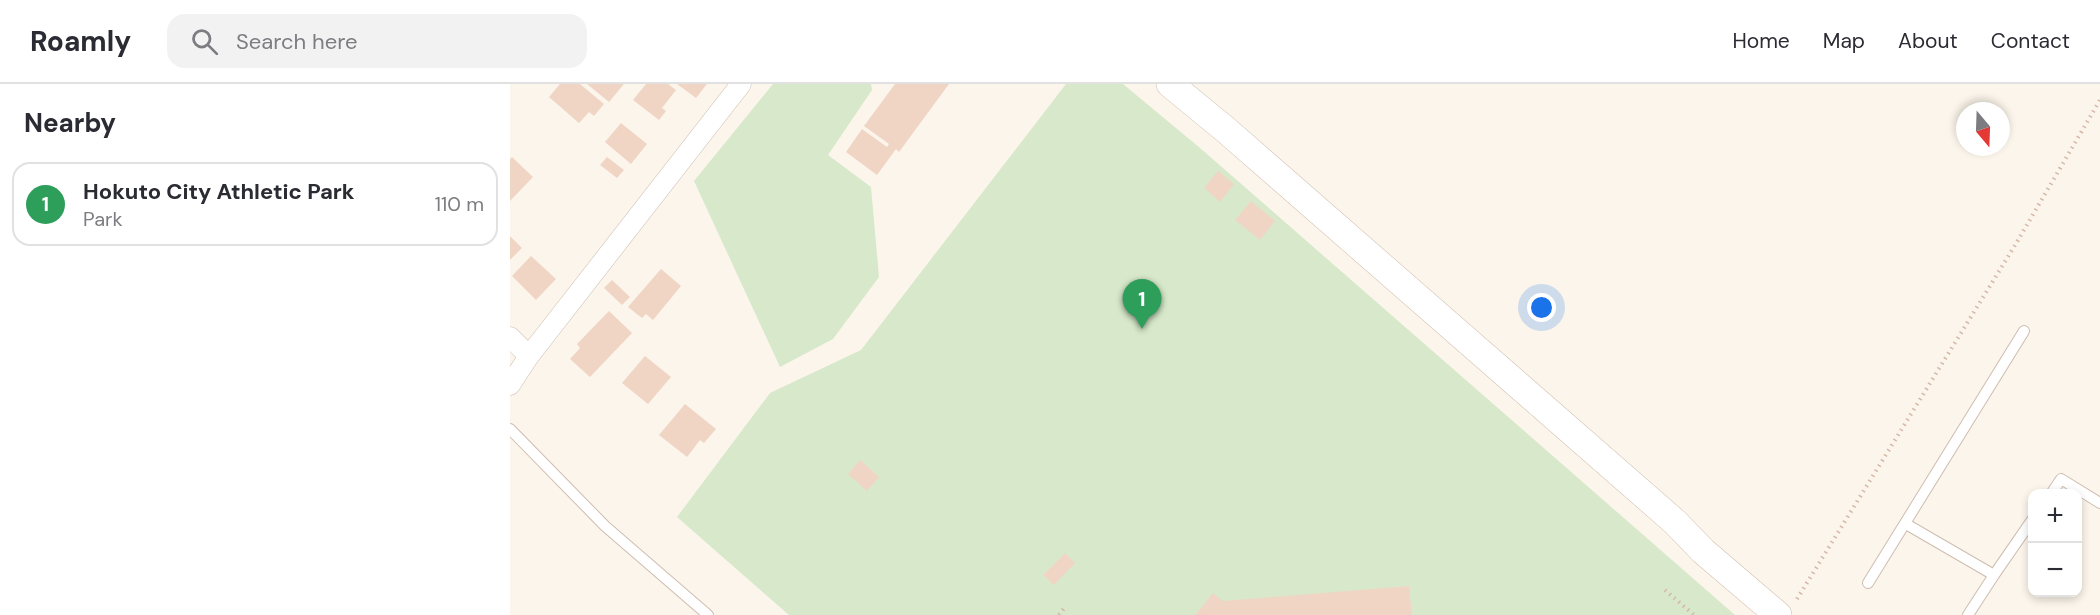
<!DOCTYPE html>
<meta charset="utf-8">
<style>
:root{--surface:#fff;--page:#f2f2f3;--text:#2b2b33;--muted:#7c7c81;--line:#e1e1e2;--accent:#ea580c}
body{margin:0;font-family:"DM Sans",sans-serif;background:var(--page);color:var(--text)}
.controls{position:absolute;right:18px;bottom:18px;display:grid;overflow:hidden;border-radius:12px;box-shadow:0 3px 9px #0003}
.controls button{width:54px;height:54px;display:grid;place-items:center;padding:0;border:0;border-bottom:2px solid var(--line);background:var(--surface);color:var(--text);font:30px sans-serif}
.compass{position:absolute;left:1446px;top:18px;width:54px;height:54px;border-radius:50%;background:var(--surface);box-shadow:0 3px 9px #0003;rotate:161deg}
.you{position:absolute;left:1032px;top:224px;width:21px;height:21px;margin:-15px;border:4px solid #fff;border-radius:50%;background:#1a73e8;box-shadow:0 0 0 9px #1a73e833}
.badge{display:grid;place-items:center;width:39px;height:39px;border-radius:50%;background:var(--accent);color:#fff;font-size:20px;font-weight:700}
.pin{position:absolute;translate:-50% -50px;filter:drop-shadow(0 2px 3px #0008)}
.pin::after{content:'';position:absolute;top:32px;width:21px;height:18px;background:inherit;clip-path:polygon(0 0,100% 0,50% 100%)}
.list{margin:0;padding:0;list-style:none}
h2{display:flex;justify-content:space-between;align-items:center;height:78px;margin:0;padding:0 24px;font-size:26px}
h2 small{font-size:20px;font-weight:400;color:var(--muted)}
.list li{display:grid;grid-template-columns:39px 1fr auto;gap:18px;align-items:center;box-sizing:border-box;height:84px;margin:0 12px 12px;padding:0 12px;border:2px solid var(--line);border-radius:18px}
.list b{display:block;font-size:22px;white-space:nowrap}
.list p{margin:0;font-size:20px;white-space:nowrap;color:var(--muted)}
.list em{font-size:20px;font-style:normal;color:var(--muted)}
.icon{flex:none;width:33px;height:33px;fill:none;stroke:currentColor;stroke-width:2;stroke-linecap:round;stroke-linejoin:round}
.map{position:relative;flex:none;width:1590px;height:531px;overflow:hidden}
header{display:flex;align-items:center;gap:36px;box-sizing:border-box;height:84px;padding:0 30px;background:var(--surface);border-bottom:2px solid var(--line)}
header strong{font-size:28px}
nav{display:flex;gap:33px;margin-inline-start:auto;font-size:21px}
.search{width:420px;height:54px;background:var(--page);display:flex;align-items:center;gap:15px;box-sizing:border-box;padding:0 21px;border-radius:18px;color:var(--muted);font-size:22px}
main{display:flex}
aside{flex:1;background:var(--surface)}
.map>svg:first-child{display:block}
</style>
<header>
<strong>Roamly</strong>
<div class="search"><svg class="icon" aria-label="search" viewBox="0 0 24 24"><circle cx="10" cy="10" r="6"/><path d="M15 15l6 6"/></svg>Search here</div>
<nav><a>Home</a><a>Map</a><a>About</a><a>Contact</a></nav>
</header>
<main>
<aside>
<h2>Nearby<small></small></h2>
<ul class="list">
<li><span class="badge" style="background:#2e9e5b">1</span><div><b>Hokuto City Athletic Park</b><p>Park</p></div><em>110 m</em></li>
</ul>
</aside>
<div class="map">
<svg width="1590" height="531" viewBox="0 0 1590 531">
<rect width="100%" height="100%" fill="#fcf5eb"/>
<g fill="#d7e9ca">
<polygon points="263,0 361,0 362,6 318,71 361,103 369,193 323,255 270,283 184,97"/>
<polygon points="556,0 613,0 690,64 1225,531 279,531 167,433 260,309 351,266"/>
</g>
<g fill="#f0d5c5">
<polygon points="50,0 70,0 94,20 84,32 79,28 69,39 39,13"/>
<polygon points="77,0 114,0 99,18"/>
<polygon points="136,0 158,0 166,6 152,24 156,27 149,36 123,16"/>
<polygon points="167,0 197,0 186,14"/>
<polygon points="385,0 439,0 389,68 386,65 367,91 336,68 352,45 377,63 379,60 354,42"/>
<polygon points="111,39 137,60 121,80 95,58"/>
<polygon points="2,73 23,93 0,117 0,75"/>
<polygon points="97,73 114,86 107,94 90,81"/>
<polygon points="708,87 724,100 710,118 694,104"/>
<polygon points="741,117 765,137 750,156 725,136"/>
<polygon points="0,152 12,164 0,176"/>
<polygon points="21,172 46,195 26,216 2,192"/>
<polygon points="151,185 171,202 143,236 136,230 132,234 118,223"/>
<polygon points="102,196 120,213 112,221 94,204"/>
<polygon points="99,227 122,249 80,293 60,275 70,264 67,260"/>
<polygon points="135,272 161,293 138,320 112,299"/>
<polygon points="175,320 206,345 194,359 190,356 177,373 149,351"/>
<polygon points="350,376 369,393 357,407 338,390"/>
<polygon points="555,469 565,479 544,501 533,491"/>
<polygon points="899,502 902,531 685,531 703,509 713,517"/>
</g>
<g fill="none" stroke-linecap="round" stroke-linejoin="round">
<g stroke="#cebdb1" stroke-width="12">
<g id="lane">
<polyline points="0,345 95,442 198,531"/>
<polyline points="1541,410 1551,395 1590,419"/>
<polyline points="1396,440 1484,491 1458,531"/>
<polyline points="1484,491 1522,436"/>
<polyline points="1358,499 1514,247"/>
</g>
</g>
<g stroke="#cebdb1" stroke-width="21">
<g id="street">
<polyline points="0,253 19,272"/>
<polyline points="0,301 19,272 231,0"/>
</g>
</g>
<g stroke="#d0beaf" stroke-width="28">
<polyline id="secondary" points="660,0 716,46 1165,438 1193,467 1268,531"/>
</g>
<g stroke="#d5b8a7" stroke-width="4" stroke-dasharray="1.5 4.5" stroke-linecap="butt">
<polyline points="1155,506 1184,531"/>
<polyline points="1287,515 1504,163 1590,16"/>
<polyline points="549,531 555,523"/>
</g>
<use href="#lane" stroke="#fff" stroke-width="10"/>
<use href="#street" stroke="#fff" stroke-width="20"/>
<use href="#secondary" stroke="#fff" stroke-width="27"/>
</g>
</svg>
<div class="controls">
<button>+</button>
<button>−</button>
</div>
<svg class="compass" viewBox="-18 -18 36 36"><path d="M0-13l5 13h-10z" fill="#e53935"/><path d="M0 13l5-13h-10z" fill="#7c7c81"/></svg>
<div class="you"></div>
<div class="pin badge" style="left:632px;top:245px;background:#2e9e5b">1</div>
</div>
</main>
